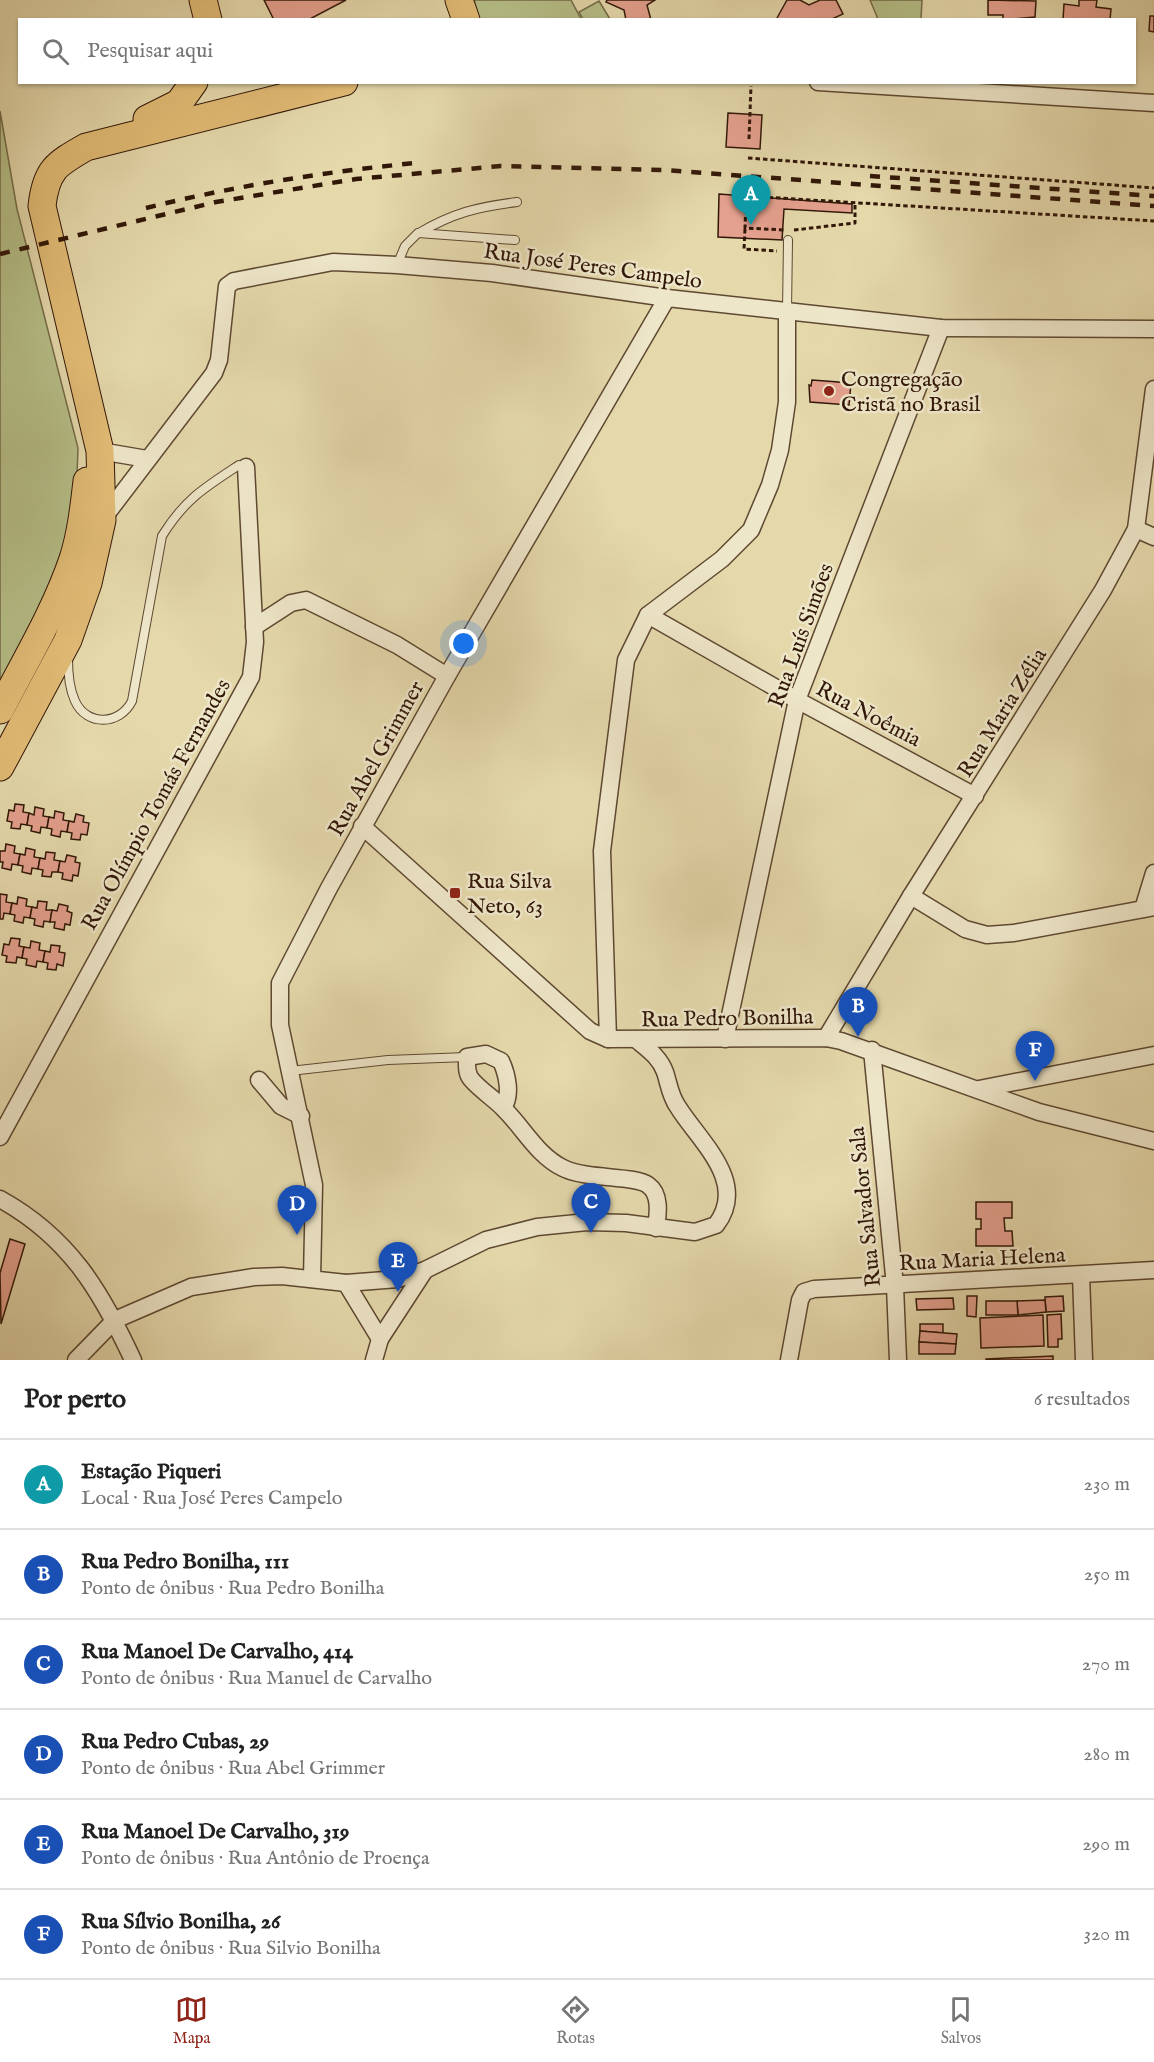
<!DOCTYPE html>
<html lang="pt">
<meta charset="utf-8">
<style>
:root{--surface:#fff;--page:#f2f2f2;--text:#222;--muted:#767676;--line:#e0e0e0;--accent:#8f2418}
body{margin:0;font-family:"IM FELL English",serif;background:var(--page);color:var(--text)}
.you{position:absolute;left:464px;top:644px;width:21px;height:21px;margin:-15px;border:4px solid #fff;border-radius:50%;background:#1a73e8;box-shadow:0 0 0 9px #1a73e833}
.badge{display:grid;place-items:center;width:39px;height:39px;border-radius:50%;background:var(--accent);color:#fff;font-size:20px;font-weight:700}
.pin{position:absolute;translate:-50% -50px;filter:drop-shadow(0 2px 3px #0008)}
.pin::after{content:'';position:absolute;top:32px;width:21px;height:18px;background:inherit;clip-path:polygon(0 0,100% 0,50% 100%)}
.list{margin:0;padding:0;list-style:none}
h2{display:flex;justify-content:space-between;align-items:center;height:78px;margin:0;padding:0 24px;font-size:26px}
h2 small{font-size:20px;font-weight:400;color:var(--muted)}
.list li{display:grid;grid-template-columns:39px 1fr auto;gap:18px;align-items:center;box-sizing:border-box;height:90px;padding:0 24px;border-top:2px solid var(--line)}
.list b{display:block;font-size:22px;white-space:nowrap}
.list p{margin:0;font-size:20px;white-space:nowrap;color:var(--muted)}
.list em{font-size:20px;font-style:normal;color:var(--muted)}
.icon{flex:none;width:33px;height:33px;fill:none;stroke:currentColor;stroke-width:2;stroke-linecap:round;stroke-linejoin:round}
.map{position:relative;flex:none;width:1154px;height:1360px;overflow:hidden}
.search{position:absolute;background:var(--surface);box-shadow:0 2px 4px #0004;left:18px;right:18px;top:18px;height:66px;display:flex;align-items:center;gap:15px;box-sizing:border-box;padding:0 21px;border-radius:0px;color:var(--muted);font-size:22px}
.sheet{height:618px;background:var(--surface)}
nav{display:flex;justify-content:space-around;align-items:center;box-sizing:border-box;height:84px;border-top:2px solid var(--line);background:var(--surface);font-size:16px;color:var(--muted)}
nav a{display:grid;justify-items:center;gap:3px}
nav .on{color:var(--accent)}
.map>svg:first-child{display:block}
</style>
<div class="map">
<svg width="1154" height="1360" viewBox="0 0 1154 1360">
<rect width="100%" height="100%" fill="#e5d9ac"/>
<filter id="stains"><feTurbulence type="fractalNoise" baseFrequency=".00333" numOctaves="4"/><feColorMatrix values="0 0 0 0 .2 0 0 0 0 .09 0 0 0 0 .02 0 0 0 .5 -.17"/></filter>
<radialGradient id="worn" r=".72"><stop offset=".6" stop-color="#630" stop-opacity="0"/><stop offset="1" stop-color="#630" stop-opacity=".3"/></radialGradient>
<g fill="#b6bf88" stroke="#746b48" stroke-width="1.5">
<polygon points="474,0 571,0 581,19 479,19"/>
<polygon points="870,0 922,0 921,19 878,19"/>
<polygon points="599,1 610,19 583,19 579,12"/>
<polygon points="0,111 17,209 78,448 76,503 55,583 0,685"/>
</g>
<g fill="#e5a18f" stroke="#311708" stroke-width="1.5">
<polygon points="264,0 346,0 308,20 274,20"/>
<polygon points="607,0 655,0 647,5 651,20 626,20 624,10 606,2"/>
<polygon points="787,0 800,0 809,5 820,0 836,0 843,14 830,20 779,20 777,18"/>
<polygon points="988,0 1036,1 1035,17 1003,20 1003,15 988,15"/>
<polygon points="1079,0 1097,0 1096,7 1111,9 1110,20 1063,20 1064,4 1079,6"/>
<polygon points="1150,16 1154,16 1154,32 1149,31"/>
<polygon points="728,113 762,115 760,149 726,147"/>
<polygon points="719,194 852,204 852,213 784,209 782,240 718,237"/>
<polygon points="812,380 851,383 849,405 810,402 809,385 811,386"/>
<polygon points="15,804 24,805 23,812 29,813 27,825 21,824 20,829 11,828 12,822 7,821 9,810 14,811"/>
<polygon points="35,807 44,809 43,816 49,817 47,828 41,827 40,833 31,831 32,826 27,825 29,813 34,815"/>
<polygon points="55,811 64,813 63,820 69,821 67,832 61,831 60,837 51,835 52,829 47,828 49,817 54,818"/>
<polygon points="76,814 84,816 83,822 89,823 87,835 81,834 80,840 71,839 72,833 67,832 69,821 74,822"/>
<polygon points="6,844 15,846 14,853 20,854 18,865 12,864 11,870 2,868 3,862 0,862 0,851 5,851"/>
<polygon points="26,848 35,850 34,857 40,858 38,869 32,868 31,874 22,872 23,866 18,865 20,854 25,855"/>
<polygon points="46,852 55,853 54,860 60,861 58,872 52,872 51,877 42,876 43,870 38,869 40,858 45,859"/>
<polygon points="67,855 76,857 75,862 80,863 78,876 73,875 72,881 62,879 63,873 58,872 60,861 65,862"/>
<polygon points="0,894 7,895 6,902 12,903 10,914 4,913 3,919 0,919"/>
<polygon points="18,897 27,899 26,906 32,907 30,918 24,917 23,923 14,921 15,915 10,914 12,903 17,904"/>
<polygon points="38,901 47,902 46,910 52,910 50,922 44,921 43,927 34,925 35,919 30,918 32,907 37,908"/>
<polygon points="59,904 68,906 67,911 72,913 70,925 65,924 64,930 54,928 55,922 50,922 52,910 57,911"/>
<polygon points="11,938 20,939 19,946 24,947 22,958 17,957 16,963 6,962 7,956 2,955 4,944 9,945"/>
<polygon points="31,941 40,943 39,950 45,951 43,962 37,961 36,967 26,965 27,959 22,958 24,947 30,948"/>
<polygon points="51,945 60,946 59,952 65,953 63,966 57,964 56,970 47,969 48,963 43,962 45,951 50,952"/>
<polygon points="976,1202 1012,1202 1012,1218 1004,1218 1005,1231 1012,1231 1013,1246 976,1246 976,1229 981,1229 981,1219 976,1219"/>
<polygon points="10,1239 25,1244 1,1324 0,1273"/>
<polygon points="967,1296 977,1296 976,1317 967,1316"/>
<polygon points="1063,1296 1064,1311 1046,1312 1045,1297"/>
<polygon points="953,1298 954,1309 917,1310 916,1299"/>
<polygon points="1045,1300 1046,1312 1018,1315 1017,1301"/>
<polygon points="986,1301 1017,1301 1018,1315 986,1315"/>
<polygon points="1061,1314 1062,1339 1058,1339 1058,1347 1048,1347 1047,1315"/>
<polygon points="1043,1315 1044,1346 981,1348 980,1318"/>
<polygon points="920,1324 943,1324 943,1333 920,1331"/>
<polygon points="920,1331 957,1334 956,1344 919,1342"/>
<polygon points="919,1342 956,1344 955,1354 919,1354"/>
<polygon points="1053,1356 1053,1360 986,1360 986,1359"/>
</g>
<g fill="none" stroke-linecap="round" stroke-linejoin="round">
<g stroke="#5e4831" stroke-width="10">
<g id="service">
<path d="M 419,233 C 453,213 477,207 517,202"/>
<polyline points="397,265 405,246 418,233 515,240"/>
<polyline points="787,312 788,240"/>
<path d="M 68,659 C 68,673 69,688 75,701 C 87,727 120,725 132,701 L 162,536 C 185,499 204,488 239,465 L 246,467"/>
<polyline points="290,1071 388,1060 467,1057"/>
</g>
</g>
<g stroke="#5e4831" stroke-width="19">
<g id="minor">
<polyline points="818,82 1154,103"/>
<polyline points="100,451 147,459"/>
<polyline points="102,520 214,373 219,360 227,286 234,281 333,262 397,265 492,273 667,298 941,328 1154,329"/>
<polyline points="1136,529 1154,537"/>
<polyline points="648,615 797,700 975,796"/>
<polyline points="254,627 291,603 306,600 397,645 447,676"/>
<polyline points="362,826 590,1031 608,1039 826,1038 841,1041 1039,1112 1154,1141"/>
<polyline points="911,896 965,929 987,935 1014,933 1154,907"/>
<polyline points="1143,909 1154,873"/>
<polyline points="826,1038 911,896 1103,590 1136,529 1154,389"/>
<polyline points="608,1039 602,851 626,660 648,615 722,559 751,530 770,485 780,450 787,402 787,312"/>
<polyline points="725,1039 797,700 941,328"/>
<polyline points="872,1050 895,1286 898,1360"/>
<polyline points="259,1080 281,1106 301,1116"/>
<polyline points="979,1089 1154,1055"/>
<path d="M 503,1108 C 512,1095 507,1074 501,1061 L 486,1054 L 467,1057 C 467,1064 466,1073 471,1079 C 481,1091 495,1099 505,1110 C 524,1129 538,1156 563,1168 C 587,1180 634,1175 648,1185 C 661,1194 658,1214 656,1228"/>
<polyline points="0,1137 251,677 255,642 246,467"/>
<path d="M 0,1199 C 69,1237 101,1291 133,1360"/>
<polyline points="1081,1275 1084,1360"/>
<polyline points="312,1279 314,1185 280,1025 280,983 329,888 447,676 667,298"/>
<polyline points="346,1283 380,1339"/>
<path d="M 76,1360 L 115,1320 L 191,1287 L 254,1277 L 282,1276 L 346,1283 L 398,1279 L 425,1270 L 486,1240 L 537,1227 L 587,1222 L 626,1223 L 695,1232 L 716,1225 C 749,1182 699,1141 678,1107 C 670,1096 669,1084 665,1072 C 660,1058 649,1050 638,1041"/>
<polyline points="374,1360 380,1339 425,1270"/>
<polyline points="789,1360 800,1300 804,1292 814,1289 1154,1270"/>
</g>
</g>
<g stroke="#311708" stroke-width="29">
<g id="primary">
<polyline points="203,0 208,20"/>
<polyline points="459,0 466,20"/>
<polyline points="147,119 179,103 194,82"/>
<path d="M 0,710 C 25,661 55,612 73,559 C 81,534 84,507 87,481"/>
<path d="M 0,767 L 68,640 L 88,583 L 102,520 L 100,451 L 42,206 C 46,170 56,164 86,147 L 344,82"/>
</g>
</g>
<g stroke="#311708" stroke-width="3" stroke-dasharray="4.5 3" stroke-linecap="butt">
<polyline points="749,139 751,86"/>
<polyline points="748,158 1154,188"/>
<polyline points="746,196 1154,221"/>
<polyline points="746,202 745,228 784,230"/>
<polyline points="745,229 744,249 777,251"/>
<polyline points="794,230 855,223 855,203"/>
</g>
<use href="#service" stroke="#eee6c9" stroke-width="8"/>
<use href="#minor" stroke="#eee6c9" stroke-width="16"/>
<use href="#primary" stroke="#e2bc76" stroke-width="27"/>
<g stroke="#311708" stroke-width="4.5" stroke-dasharray="10 10" stroke-linecap="butt">
<polyline points="870,176 1154,196"/>
<path d="M 146,208 C 234,186 324,172 415,163"/>
<polyline points="0,254 216,202 356,179 501,166 664,170 1154,206"/>
</g>
</g>
<g fill="#8f2418" stroke="#eee6c9" stroke-width="2">
<circle cx="829" cy="391" r="6"/>
<rect x="449" y="887" width="12" height="12" rx="3"/>
</g>
<g text-anchor="middle" stroke-width="5" stroke-linejoin="round" paint-order="stroke">
<g font-size="22" fill="#311708" stroke="#eee6c9">
<text transform="translate(593 265) rotate(8)" y="8">Rua José Peres Campelo</text>
<text transform="translate(800 635) rotate(-70)" y="8">Rua Luís Simões</text>
<text transform="translate(1001 712) rotate(-58)" y="8">Rua Maria Zélia</text>
<text transform="translate(869 713) rotate(28)" y="8">Rua Noêmia</text>
<text transform="translate(375 758) rotate(-61)" y="8">Rua Abel Grimmer</text>
<text transform="translate(155 804) rotate(-61)" y="8">Rua Olímpio Tomás Fernandes</text>
<text transform="translate(727 1017) rotate(-1)" y="8">Rua Pedro Bonilha</text>
<text transform="translate(864 1207) rotate(-96)" y="8">Rua Salvador Sala</text>
<text transform="translate(982 1258) rotate(-3)" y="8">Rua Maria Helena</text>
</g>
<g font-size="22" fill="#311708" stroke="#eee6c9" text-anchor="start">
<text x="841" y="386">Congregação<tspan x="841" dy="25">Cristã no Brasil</tspan></text>
<text x="467" y="888">Rua Silva<tspan x="467" dy="25">Neto, 63</tspan></text>
</g>
</g>
<rect width="100%" height="100%" filter="url(#stains)"/>
<rect width="100%" height="100%" fill="url(#worn)"/>
</svg>
<div class="you"></div>
<div class="pin badge" style="left:751px;top:225px;background:#0f9aa8">A</div>
<div class="pin badge" style="left:858px;top:1037px;background:#1a4fb4">B</div>
<div class="pin badge" style="left:591px;top:1233px;background:#1a4fb4">C</div>
<div class="pin badge" style="left:297px;top:1235px;background:#1a4fb4">D</div>
<div class="pin badge" style="left:398px;top:1292px;background:#1a4fb4">E</div>
<div class="pin badge" style="left:1035px;top:1081px;background:#1a4fb4">F</div>
<div class="search"><svg class="icon" aria-label="search" viewBox="0 0 24 24"><circle cx="10" cy="10" r="6"/><path d="M15 15l6 6"/></svg>Pesquisar aqui</div>
</div>
<section class="sheet">
<h2>Por perto<small>6 resultados</small></h2>
<ul class="list">
<li><span class="badge" style="background:#0f9aa8">A</span><div><b>Estação Piqueri</b><p>Local · Rua José Peres Campelo</p></div><em>230 m</em></li>
<li><span class="badge" style="background:#1a4fb4">B</span><div><b>Rua Pedro Bonilha, 111</b><p>Ponto de ônibus · Rua Pedro Bonilha</p></div><em>250 m</em></li>
<li><span class="badge" style="background:#1a4fb4">C</span><div><b>Rua Manoel De Carvalho, 414</b><p>Ponto de ônibus · Rua Manuel de Carvalho</p></div><em>270 m</em></li>
<li><span class="badge" style="background:#1a4fb4">D</span><div><b>Rua Pedro Cubas, 29</b><p>Ponto de ônibus · Rua Abel Grimmer</p></div><em>280 m</em></li>
<li><span class="badge" style="background:#1a4fb4">E</span><div><b>Rua Manoel De Carvalho, 319</b><p>Ponto de ônibus · Rua Antônio de Proença</p></div><em>290 m</em></li>
<li><span class="badge" style="background:#1a4fb4">F</span><div><b>Rua Sílvio Bonilha, 26</b><p>Ponto de ônibus · Rua Silvio Bonilha</p></div><em>320 m</em></li>
</ul>
</section>
<nav>
<a class="on"><svg class="icon" aria-label="map" viewBox="0 0 24 24"><path d="M3 6l6-2 6 2 6-2v14l-6 2-6-2-6 2zM9 4v14M15 6v14"/></svg>Mapa</a>
<a><svg class="icon" aria-label="directions" viewBox="0 0 24 24"><path d="M12 3l9 9-9 9-9-9zM9 14v-3h6M13 9l2 2-2 2"/></svg>Rotas</a>
<a><svg class="icon" aria-label="saved" viewBox="0 0 24 24"><path d="M7 4h10v16l-5-4-5 4z"/></svg>Salvos</a>
</nav>
